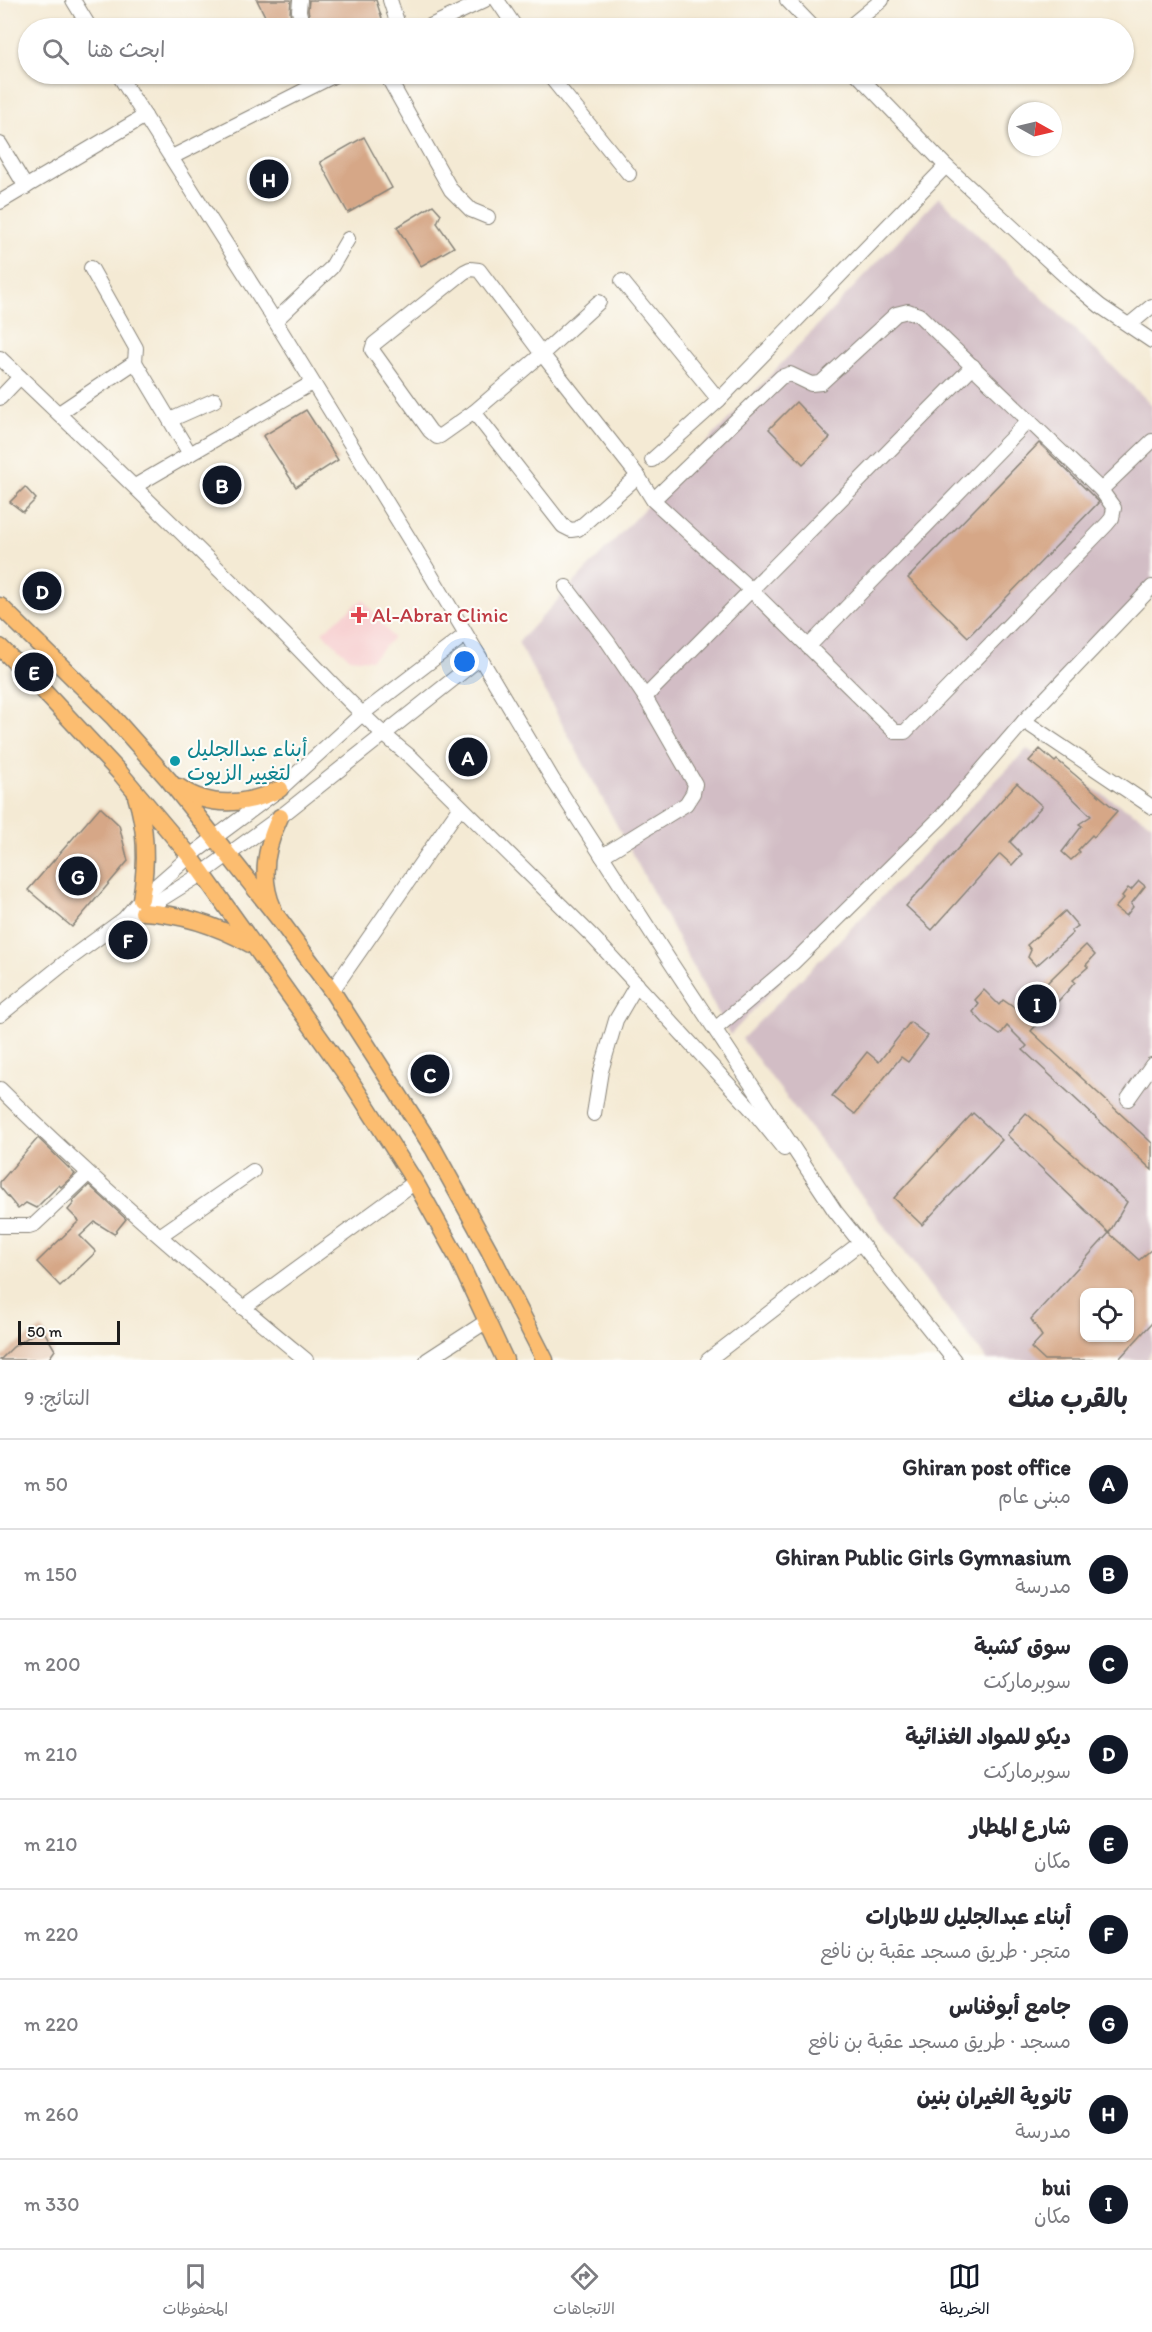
<!DOCTYPE html>
<html lang="ar">
<meta charset="utf-8">
<style>
:root{--surface:#fff;--page:#f2f2f3;--text:#2b2b33;--muted:#7c7c81;--line:#e1e1e2;--accent:#111827}
body{margin:0;font-family:Itim,"Playpen Sans Arabic",sans-serif;background:var(--page);color:var(--text);direction:rtl}
.controls{position:absolute;right:18px;bottom:18px;display:grid;overflow:hidden;border-radius:12px;box-shadow:0 2px 4px #0004}
.controls button{width:54px;height:54px;display:grid;place-items:center;padding:0;border:0;border-bottom:2px solid var(--line);background:var(--surface);color:var(--text);font:30px sans-serif}
.compass{position:absolute;left:1008px;top:102px;width:54px;height:54px;border-radius:50%;background:var(--surface);box-shadow:0 2px 4px #0004;rotate:98deg}
.scale{position:absolute;left:18px;bottom:15px;width:102px;box-sizing:border-box;padding-left:6px;border:3px solid #1c1c1c;border-top:0;font-size:16px;line-height:21px;white-space:nowrap;color:#1c1c1c;-webkit-text-stroke:4px #fdfcf7;paint-order:stroke}
.you{position:absolute;left:465px;top:662px;width:21px;height:21px;margin:-15px;border:4px solid #fff;border-radius:50%;background:#1a73e8;box-shadow:0 0 0 9px #1a73e833}
.badge{display:grid;place-items:center;width:39px;height:39px;border-radius:50%;background:var(--accent);color:#fff;font-size:20px;font-weight:700}
.pin{position:absolute;translate:-50% -50%;border:3px solid #fff;box-shadow:0 2px 6px #0006}
.list{margin:0;padding:0;list-style:none}
h2{display:flex;justify-content:space-between;align-items:center;height:78px;margin:0;padding:0 24px;font-size:26px}
h2 small{font-size:20px;font-weight:400;color:var(--muted)}
.list li{display:grid;grid-template-columns:39px 1fr auto;gap:18px;align-items:center;box-sizing:border-box;height:90px;padding:0 24px;border-top:2px solid var(--line)}
.list b{display:block;font-size:22px;white-space:nowrap}
.list p{margin:0;font-size:20px;white-space:nowrap;color:var(--muted)}
.list em{font-size:20px;font-style:normal;color:var(--muted)}
.icon{flex:none;width:33px;height:33px;fill:none;stroke:currentColor;stroke-width:2;stroke-linecap:round;stroke-linejoin:round}
.map{position:relative;flex:none;width:1152px;height:1360px;overflow:hidden;direction:ltr}
.search{position:absolute;background:var(--surface);box-shadow:0 2px 4px #0004;left:18px;right:18px;top:18px;height:66px;display:flex;align-items:center;gap:15px;box-sizing:border-box;padding:0 21px;border-radius:33px;color:var(--muted);font-size:22px}
.sheet{height:888px;background:var(--surface)}
nav{display:flex;justify-content:space-around;align-items:center;box-sizing:border-box;height:84px;border-top:2px solid var(--line);background:var(--surface);font-size:16px;color:var(--muted)}
nav a{display:grid;justify-items:center;gap:3px}
nav .on{color:var(--accent)}
.map>svg:first-child{display:block}
</style>
<div class="map">
<svg width="1152" height="1360" viewBox="0 0 1152 1360">
<rect width="100%" height="100%" fill="#fdfcf7"/>
<filter id="ink" filterUnits="userSpaceOnUse"><feTurbulence type="fractalNoise" baseFrequency=".0167" numOctaves="2"/><feDisplacementMap in="SourceGraphic" scale="12" xChannelSelector="R" yChannelSelector="G"/><feConvolveMatrix kernelMatrix="1 2 1 2 8 2 1 2 1" color-interpolation-filters="sRGB"/></filter>
<filter id="wash" filterUnits="userSpaceOnUse"><feTurbulence type="fractalNoise" baseFrequency=".008" numOctaves="4" result="noise"/><feDisplacementMap in="SourceGraphic" scale="24" xChannelSelector="R" yChannelSelector="G"/><feGaussianBlur stdDeviation="1.35" result="paint"/><feColorMatrix in="noise" values="0 0 0 0 0 0 0 0 0 0 0 0 0 0 0 0 0 1.4 0 .05"/><feComposite in="paint" operator="in"/></filter>
<g filter="url(#wash)">
<rect width="100%" height="100%" fill="#f4ead4"/>
<polygon fill="#f7cfd0" points="363,599 393,638 371,660 349,658 322,632"/>
<g fill="#d2bdc5" fill-rule="evenodd">
<polygon points="939,197 1152,405 1152,585 730,1035 518,642"/>
<path d="M 1027,749 L 1152,824 L 1152,1350 L 1146,1360 L 987,1360 L 742,1039 ZM 1084,1292 L 1130,1292 L 1130,1338 L 1084,1338 Z"/>
</g>
<g id="blocks">
<g fill="#d6a787" fill-rule="evenodd">
<polygon points="257,0 291,0 290,13 294,28 271,28"/>
<polygon points="309,0 376,0 385,28 312,28 308,10"/>
<polygon points="364,137 392,188 348,213 320,162"/>
<polygon points="433,205 441,214 437,223 454,247 421,266 397,227"/>
<polygon points="796,402 830,438 803,464 769,429"/>
<polygon points="306,410 338,460 296,487 263,436"/>
<polygon points="1039,443 1099,502 968,637 908,578"/>
<polygon points="25,487 36,499 23,512 10,502"/>
<polygon points="1040,749 1055,762 1057,760 1074,774 1117,811 1094,837 1092,835 1078,850 1080,852 1071,860 1062,852 1082,826 1079,824 1091,816 1057,783 1029,761"/>
<polygon points="1017,783 1042,806 1010,842 1022,854 1012,865 1000,854 932,930 906,906"/>
<polygon points="100,807 119,825 128,861 72,927 28,890"/>
<polygon points="1139,881 1145,886 1131,904 1133,907 1126,916 1115,908 1124,898 1122,896 1128,888 1131,890"/>
<polygon points="1065,911 1078,926 1071,931 1073,933 1036,966 1028,957 1031,950 1027,945"/>
<polygon points="1086,945 1095,955 1086,965 1088,967 1073,980 1075,982 1071,987 1031,1031 1152,1143 1152,1170 1023,1050 1027,1046 1007,1026 1000,1035 983,1023 973,1012 979,1004 975,1000 984,990 999,1005 1003,1000 1019,1011 1032,996 1035,999 1043,991 1048,982"/>
<polygon points="910,1022 928,1036 908,1062 901,1057 855,1114 832,1096 867,1052 879,1062"/>
<polygon points="973,1113 1002,1140 922,1225 894,1198"/>
<polygon points="1026,1113 1127,1202 1109,1233 1007,1135"/>
<polygon points="38,1138 75,1174 61,1187 59,1185 36,1208 26,1203 18,1209 0,1187 0,1182"/>
<polygon points="89,1185 126,1219 114,1234 95,1222 80,1236 96,1252 60,1286 37,1262 79,1221 68,1210 74,1203 73,1201"/>
<path d="M 1109,1233 L 1139,1260 L 1152,1249 L 1152,1323 L 1118,1360 L 1044,1360 L 1031,1348 L 1042,1336 L 1031,1319 ZM 1084,1293 L 1130,1293 L 1130,1338 L 1084,1338 Z"/>
<polygon points="42,1328 55,1350 48,1360 0,1360 13,1347"/>
</g>
</g>
</g>
<g filter="url(#ink)">
<use href="#blocks" fill-opacity="0" stroke="#888378" stroke-width="1.5"/>
<g fill="none" stroke-linecap="round" stroke-linejoin="round">
<g stroke="#888378" stroke-width="16">
<g id="minor">
<polyline points="73,0 90,28"/>
<polyline points="300,0 299,11 303,28"/>
<polyline points="390,0 399,28"/>
<polyline points="497,0 516,28"/>
<polyline points="787,0 814,28"/>
<polyline points="426,28 485,0"/>
<polyline points="848,28 882,0"/>
<polyline points="118,74 275,321 416,550 553,780 671,963 835,1211 954,1360"/>
<polyline points="386,74 451,190 471,210 488,217"/>
<polyline points="548,74 629,174"/>
<polyline points="857,74 946,166 1075,285 1100,306 1152,341"/>
<polyline points="0,144 26,187"/>
<polyline points="172,157 337,74"/>
<polyline points="0,202 145,116"/>
<polyline points="622,281 719,400 652,460"/>
<polyline points="599,302 542,354 474,412 440,436 437,437 430,431 372,350 374,344 464,272 470,269 479,270 542,354 638,476 653,500 750,589 895,732 905,732 1107,524 1112,518 1114,508 1101,490 919,315 908,311 896,314 821,383 811,384 790,374 781,377 653,500"/>
<polyline points="275,321 331,268 348,239"/>
<polyline points="1129,325 1152,306"/>
<path d="M 0,358 C 91,444 180,531 268,618 C 316,665 359,716 412,758 L 593,937 L 754,1112 L 784,1149"/>
<polyline points="135,362 190,454"/>
<polyline points="0,398 20,377"/>
<polyline points="719,400 946,166"/>
<polyline points="474,412 563,526 571,530 578,529 638,476"/>
<polyline points="59,413 135,362 136,348 91,268"/>
<polyline points="170,420 215,400"/>
<polyline points="135,486 312,383"/>
<polyline points="1101,490 1152,441"/>
<polyline points="566,587 608,642 645,697 695,784 693,793 686,804 602,856"/>
<polyline points="808,647 1029,420"/>
<polyline points="645,697 973,366"/>
<polyline points="1024,721 1152,807"/>
<polyline points="139,913 203,873 280,817 480,658"/>
<polyline points="332,991 460,807"/>
<polyline points="0,1015 72,957 124,919 141,899 190,856 280,789 362,714 465,635"/>
<polyline points="715,1029 793,963 941,817 1024,721 1152,587"/>
<path d="M 0,1089 C 97,1185 201,1273 306,1360"/>
<polyline points="1128,1099 1152,1065"/>
<polyline points="594,1114 601,1071 616,1020 637,984"/>
<polyline points="0,1226 29,1226 35,1224 88,1174"/>
<polyline points="161,1235 253,1171"/>
<polyline points="243,1308 415,1182"/>
<polyline points="427,1360 487,1321"/>
<polyline points="708,1360 860,1243"/>
</g>
</g>
<g stroke="#888378" stroke-width="19">
<g id="major">
<polyline points="0,606 113,717 168,779 279,919 332,991 433,1148 490,1252 545,1360"/>
<polyline points="0,647 37,684 120,773 190,856 350,1080 415,1182 458,1259 505,1360"/>
<path d="M 179,787 C 210,809 247,805 280,789"/>
<path d="M 136,796 C 147,830 147,864 141,899"/>
<path d="M 273,908 C 259,877 266,846 280,817"/>
<path d="M 143,912 C 182,914 216,925 250,944"/>
</g>
</g>
<use href="#minor" stroke="#fff" stroke-width="14"/>
<use href="#major" stroke="#fcbd6f" stroke-width="16"/>
</g>
</g>
<path fill="#e0444e" stroke="#fdfcf7" stroke-width="2" d="M356 606h6v6h6v6h-6v6h-6v-6h-6v-6h6z"/>
<circle fill="#0f9aa8" stroke="#fdfcf7" stroke-width="2" cx="175" cy="761" r="6"/>
<g text-anchor="middle" stroke-width="4.5" stroke-linejoin="round" paint-order="stroke">
<g font-size="21" fill="#be3a42" stroke="#fdfcf7" text-anchor="start">
<text x="372" y="622">Al-Abrar Clinic</text>
</g>
<g font-size="21" fill="#0d838f" stroke="#fdfcf7" text-anchor="start">
<text x="187" y="756">أبناء عبدالجليل<tspan x="187" dy="24">لتغيير الزيوت</tspan></text>
</g>
</g>
</svg>
<div class="controls">
<button><svg class="icon" aria-label="locate" viewBox="0 0 24 24"><circle cx="12" cy="12" r="6"/><path d="M12 2v4M12 18v4M2 12h4M18 12h4"/></svg></button>
</div>
<svg class="compass" viewBox="-18 -18 36 36"><path d="M0-13l5 13h-10z" fill="#e53935"/><path d="M0 13l5-13h-10z" fill="#7c7c81"/></svg>
<div class="scale">50 m</div>
<div class="you"></div>
<div class="pin badge" style="left:468px;top:757px">A</div>
<div class="pin badge" style="left:222px;top:485px">B</div>
<div class="pin badge" style="left:430px;top:1074px">C</div>
<div class="pin badge" style="left:42px;top:591px">D</div>
<div class="pin badge" style="left:34px;top:672px">E</div>
<div class="pin badge" style="left:128px;top:940px">F</div>
<div class="pin badge" style="left:78px;top:876px">G</div>
<div class="pin badge" style="left:269px;top:179px">H</div>
<div class="pin badge" style="left:1037px;top:1004px">I</div>
<div class="search"><svg class="icon" aria-label="search" viewBox="0 0 24 24"><circle cx="10" cy="10" r="6"/><path d="M15 15l6 6"/></svg>ابحث هنا</div>
</div>
<section class="sheet">
<h2>بالقرب منك<small>النتائج: 9</small></h2>
<ul class="list">
<li><span class="badge">A</span><div><b>Ghiran post office</b><p>مبنى عام</p></div><em>50 m</em></li>
<li><span class="badge">B</span><div><b>Ghiran Public Girls Gymnasium</b><p>مدرسة</p></div><em>150 m</em></li>
<li><span class="badge">C</span><div><b>سوق كشبة</b><p>سوبرماركت</p></div><em>200 m</em></li>
<li><span class="badge">D</span><div><b>ديكو للمواد الغذائية</b><p>سوبرماركت</p></div><em>210 m</em></li>
<li><span class="badge">E</span><div><b>شارع المطار</b><p>مكان</p></div><em>210 m</em></li>
<li><span class="badge">F</span><div><b>أبناء عبدالجليل للاطارات</b><p>متجر · طريق مسجد عقبة بن نافع</p></div><em>220 m</em></li>
<li><span class="badge">G</span><div><b>جامع أبوفناس</b><p>مسجد · طريق مسجد عقبة بن نافع</p></div><em>220 m</em></li>
<li><span class="badge">H</span><div><b>تانوية الغيران بنين</b><p>مدرسة</p></div><em>260 m</em></li>
<li><span class="badge">I</span><div><b>bui</b><p>مكان</p></div><em>330 m</em></li>
</ul>
</section>
<nav>
<a class="on"><svg class="icon" aria-label="map" viewBox="0 0 24 24"><path d="M3 6l6-2 6 2 6-2v14l-6 2-6-2-6 2zM9 4v14M15 6v14"/></svg>الخريطة</a>
<a><svg class="icon" aria-label="directions" viewBox="0 0 24 24"><path d="M12 3l9 9-9 9-9-9zM9 14v-3h6M13 9l2 2-2 2"/></svg>الاتجاهات</a>
<a><svg class="icon" aria-label="saved" viewBox="0 0 24 24"><path d="M7 4h10v16l-5-4-5 4z"/></svg>المحفوظات</a>
</nav>
